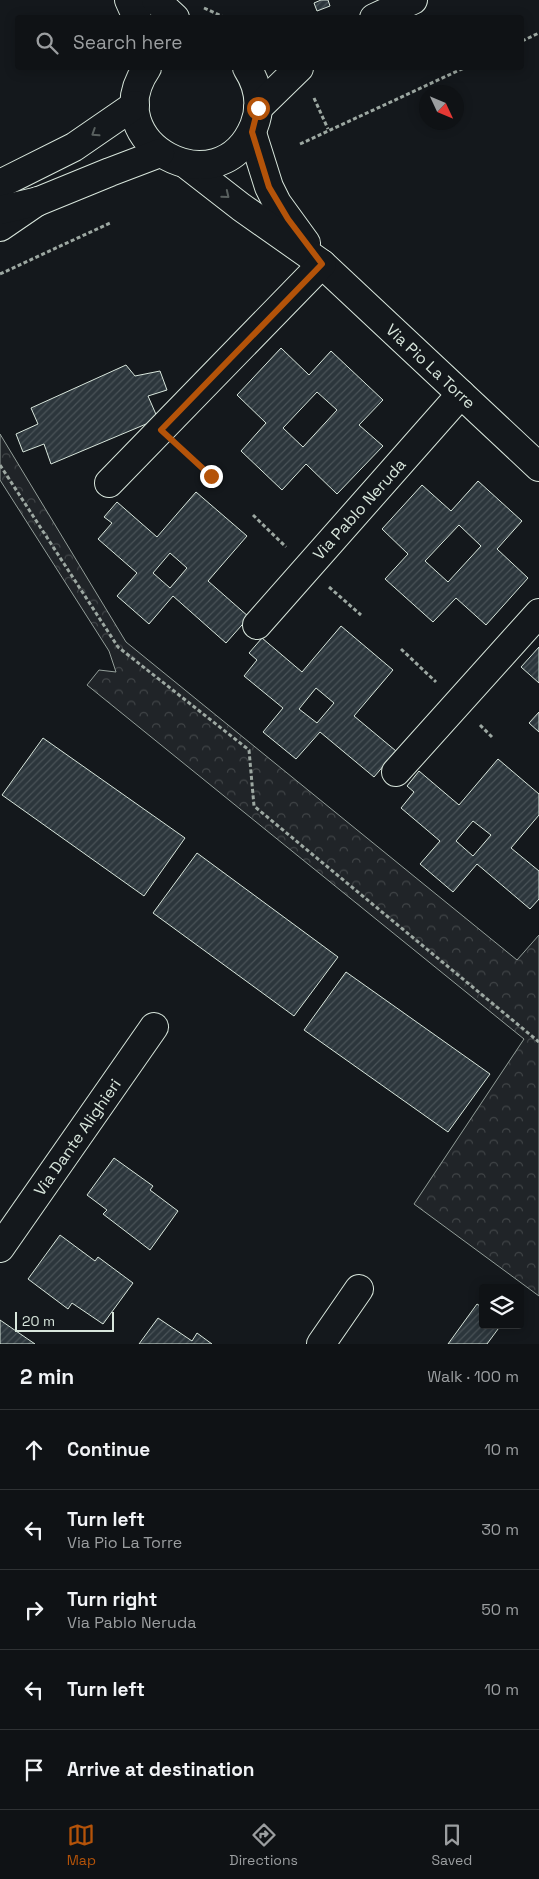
<!DOCTYPE html>
<meta charset="utf-8">
<style>
:root{--surface:#0f1215;--page:#1d2022;--text:#f1f3f6;--muted:#9b9ea0;--line:#2f3234;--accent:#b45309}
body{margin:0;font-family:"Space Grotesk",sans-serif;background:var(--page);color:var(--text)}
.controls{position:absolute;right:15px;bottom:15px;display:grid;overflow:hidden;border-radius:5px;box-shadow:0 2px 12px #0003}
.controls button{width:45px;height:45px;display:grid;place-items:center;padding:0;border:0;border-bottom:1px solid var(--line);background:var(--surface);color:var(--text);font:25px sans-serif}
.compass{position:absolute;left:419px;top:85px;width:45px;height:45px;border-radius:50%;background:var(--surface);box-shadow:0 2px 12px #0003;rotate:134deg}
.scale{position:absolute;left:15px;bottom:12px;width:99px;box-sizing:border-box;padding-left:5px;border:2px solid #d8e6dc;border-top:0;font-size:14px;line-height:18px;white-space:nowrap;color:#d8e6dc;-webkit-text-stroke:4px #14181c;paint-order:stroke}
.stop{position:absolute;width:15px;height:15px;margin:-11px;border:4px solid #b45309;border-radius:50%;background:#fff}
.stop.end{background:#b45309;border-color:#fff;box-shadow:0 1px 5px #0008}
.list{margin:0;padding:0;list-style:none}
h2{display:flex;justify-content:space-between;align-items:center;height:65px;margin:0;padding:0 20px;font-size:21px}
h2 small{font-size:16px;font-weight:400;color:var(--muted)}
.list li{display:grid;grid-template-columns:32px 1fr auto;gap:15px;align-items:center;box-sizing:border-box;height:80px;padding:0 20px;border-top:1px solid var(--line)}
.list b{display:block;font-size:19px;white-space:nowrap}
.list p{margin:0;font-size:16px;white-space:nowrap;color:var(--muted)}
.list em{font-size:16px;font-style:normal;color:var(--muted)}
.icon{flex:none;width:28px;height:28px;fill:none;stroke:currentColor;stroke-width:2;stroke-linecap:round;stroke-linejoin:round}
.map{position:relative;flex:none;width:539px;height:1344px;overflow:hidden}
.search{position:absolute;background:var(--surface);box-shadow:0 2px 12px #0003;left:15px;right:15px;top:15px;height:55px;display:flex;align-items:center;gap:12px;box-sizing:border-box;padding:0 18px;border-radius:5px;color:var(--muted);font-size:19px}
.sheet{height:465px;background:var(--surface)}
nav{display:flex;justify-content:space-around;align-items:center;box-sizing:border-box;height:70px;border-top:1px solid var(--line);background:var(--surface);font-size:14px;color:var(--muted)}
nav a{display:grid;justify-items:center;gap:2px}
nav .on{color:var(--accent)}
.map>svg:first-child{display:block}
</style>
<div class="map">
<svg width="539" height="1344" viewBox="0 0 539 1344">
<defs>
<pattern id="park-crowns" width="20" height="18" patternUnits="userSpaceOnUse" patternTransform="scale(1.25)"><rect width="20" height="18" fill="#202428"/><path d="M2 6a3 3 0 1 1 6 0M12 15a3 3 0 1 1 6 0" fill="none" stroke="#404447"/></pattern>
<pattern id="building-hatch" width="6" height="6" patternUnits="userSpaceOnUse" patternTransform="scale(1.25)"><rect width="6" height="6" fill="#2c363c"/><path d="M-1 1l2-2M0 6l6-6M5 7l2-2" fill="none" stroke="#4a5358"/></pattern>
</defs>
<rect width="100%" height="100%" fill="#14181c"/>
<polygon fill="url(#park-crowns)" stroke="#939e99" points="0,434 126,642 517,960 539,935 539,1296 414,1204 524,1039 87,685 99,670 116,672 109,651 0,480"/>
<g fill="url(#building-hatch)" stroke="#d8e6dc" fill-rule="evenodd">
<polygon points="321,0 328,0 330,6 317,11 314,3"/>
<path d="M 281,348 L 309,375 L 331,351 L 383,400 L 359,425 L 383,446 L 337,494 L 306,464 L 282,490 L 241,451 L 266,423 L 237,395 ZM 317,392 L 337,410 L 303,447 L 283,428 Z"/>
<polygon points="126,365 135,376 160,371 167,390 148,396 158,419 51,464 44,444 23,452 16,434 38,424 31,408"/>
<path d="M 478,481 L 522,521 L 497,549 L 528,578 L 486,625 L 456,598 L 433,622 L 385,579 L 408,554 L 382,529 L 422,485 L 451,511 ZM 459,525 L 481,546 L 448,582 L 425,561 Z"/>
<path d="M 196,492 L 247,536 L 208,581 L 249,617 L 226,643 L 173,596 L 149,624 L 117,596 L 137,573 L 98,539 L 112,523 L 104,517 L 117,502 L 157,537 ZM 170,553 L 187,568 L 170,588 L 153,573 Z"/>
<path d="M 341,626 L 393,670 L 354,716 L 396,751 L 374,777 L 320,732 L 296,759 L 263,732 L 283,708 L 244,676 L 257,660 L 249,653 L 262,638 L 302,672 ZM 316,688 L 334,703 L 317,723 L 299,709 Z"/>
<polygon points="539,647 539,683 521,667"/>
<polygon points="539,712 539,732 529,723"/>
<polygon points="43,738 185,838 144,896 2,795"/>
<path d="M 498,759 L 539,794 L 539,815 L 511,848 L 539,871 L 539,899 L 530,909 L 477,864 L 453,892 L 420,864 L 440,841 L 401,808 L 414,792 L 407,786 L 419,771 L 459,805 ZM 473,821 L 491,835 L 473,856 L 456,841 Z"/>
<polygon points="197,853 338,957 294,1016 153,913"/>
<polygon points="346,972 490,1074 448,1132 304,1030"/>
<polygon points="114,1158 153,1186 150,1190 178,1211 150,1250 103,1214 107,1210 87,1195"/>
<polygon points="60,1235 95,1261 98,1257 133,1283 103,1324 72,1303 68,1309 28,1279"/>
<polygon points="477,1304 483,1308 483,1325 501,1325 487,1344 448,1344"/>
<polygon points="158,1318 192,1341 197,1333 212,1344 139,1344"/>
<polygon points="0,1320 35,1344 0,1344"/>
</g>
<g fill="none" stroke-linecap="round" stroke-linejoin="round">
<g stroke="#d8e6dc" stroke-width="30">
<g id="minor">
<polyline points="129,0 137,18"/>
<polyline points="156,0 175,18"/>
<polyline points="252,133 269,187 277,203 306,243"/>
<polyline points="187,165 241,207 322,264 539,467"/>
<polyline points="0,227 38,201"/>
<polyline points="109,483 322,264"/>
<polyline points="257,625 461,394"/>
<polyline points="396,772 539,613"/>
<polyline points="0,1248 154,1027"/>
<polyline points="321,1344 359,1289"/>
</g>
</g>
<g stroke="#d8e6dc" stroke-width="30">
<g id="major">
<polyline points="374,18 413,0"/>
<path d="M 147,68 C 95,143 219,210 254,126 C 262,106 258,85 247,68"/>
<polyline points="258,108 299,68"/>
<polyline points="0,184 74,147 135,105"/>
<polyline points="0,210 39,201 110,172 160,153"/>
</g>
</g>
<g stroke="#9da8a2" stroke-width="3" stroke-dasharray="4 2.5" stroke-linecap="butt">
<polyline points="204,8 226,18"/>
<polyline points="522,41 539,33"/>
<polyline points="314,98 328,129"/>
<polyline points="300,144 464,68"/>
<polyline points="0,274 110,223"/>
<polyline points="182,450 211,476"/>
<polyline points="0,465 118,647 249,750 254,806 539,1042"/>
<polyline points="253,515 286,547"/>
<polyline points="329,587 361,615"/>
<polyline points="401,649 436,682"/>
<polyline points="480,725 492,737"/>
</g>
<use href="#minor" stroke="#14181c" stroke-width="28"/>
<use href="#major" stroke="#14181c" stroke-width="28"/>
</g>
<defs><path id="oneway-chevron" d="M-2-3.5L2.5 0L-2 3.5" fill="none" stroke-width="1.6" stroke-linecap="round" stroke-linejoin="round" transform="scale(1.25)"/></defs>
<g stroke="#59605f">
<use href="#oneway-chevron" transform="translate(95 133) rotate(147)"/>
<use href="#oneway-chevron" transform="translate(226 195) rotate(39)"/>
</g>
<g fill="none" stroke-linecap="round" stroke-linejoin="round">
<polyline stroke="#b45309" stroke-width="6" points="211,476 161,430 322,264 288,219 269,187 252,132 258,108"/>
</g>
<g text-anchor="middle" stroke-width="4" stroke-linejoin="round" paint-order="stroke">
<g font-size="16" fill="#d8e6dc" stroke="#14181c">
<text transform="translate(431 366) rotate(43)" y="6">Via Pio La Torre</text>
<text transform="translate(359 509) rotate(-48)" y="6">Via Pablo Neruda</text>
<text transform="translate(77 1137) rotate(-55)" y="6">Via Dante Alighieri</text>
</g>
</g>
</svg>
<div class="controls">
<button><svg class="icon" aria-label="layers" viewBox="0 0 24 24"><path d="M12 4l9 5-9 5-9-5zM3 14l9 5 9-5"/></svg></button>
</div>
<svg class="compass" viewBox="-18 -18 36 36"><path d="M0-13l5 13h-10z" fill="#e53935"/><path d="M0 13l5-13h-10z" fill="#9b9ea0"/></svg>
<div class="scale">20 m</div>
<div class="stop" style="left:258px;top:108px"></div>
<div class="stop end" style="left:211px;top:476px"></div>
<div class="search"><svg class="icon" aria-label="search" viewBox="0 0 24 24"><circle cx="10" cy="10" r="6"/><path d="M15 15l6 6"/></svg>Search here</div>
</div>
<section class="sheet">
<h2>2 min<small>Walk · 100 m</small></h2>
<ul class="list">
<li><svg class="icon" aria-label="ahead" viewBox="0 0 24 24"><path d="M12 20V5M6 11l6-6 6 6"/></svg><div><b>Continue</b></div><em>10 m</em></li>
<li><svg class="icon" aria-label="left" viewBox="0 0 24 24"><path d="M17 20v-9H6M10 6l-5 5 5 5"/></svg><div><b>Turn left</b><p>Via Pio La Torre</p></div><em>30 m</em></li>
<li><svg class="icon" aria-label="right" viewBox="0 0 24 24"><path d="M7 20v-9h11M14 6l5 5-5 5"/></svg><div><b>Turn right</b><p>Via Pablo Neruda</p></div><em>50 m</em></li>
<li><svg class="icon" aria-label="left" viewBox="0 0 24 24"><path d="M17 20v-9H6M10 6l-5 5 5 5"/></svg><div><b>Turn left</b></div><em>10 m</em></li>
<li><svg class="icon" aria-label="arrive" viewBox="0 0 24 24"><path d="M6 21V4h12l-3 4 3 4H6"/></svg><div><b>Arrive at destination</b></div></li>
</ul>
</section>
<nav>
<a class="on"><svg class="icon" aria-label="map" viewBox="0 0 24 24"><path d="M3 6l6-2 6 2 6-2v14l-6 2-6-2-6 2zM9 4v14M15 6v14"/></svg>Map</a>
<a><svg class="icon" aria-label="directions" viewBox="0 0 24 24"><path d="M12 3l9 9-9 9-9-9zM9 14v-3h6M13 9l2 2-2 2"/></svg>Directions</a>
<a><svg class="icon" aria-label="saved" viewBox="0 0 24 24"><path d="M7 4h10v16l-5-4-5 4z"/></svg>Saved</a>
</nav>
